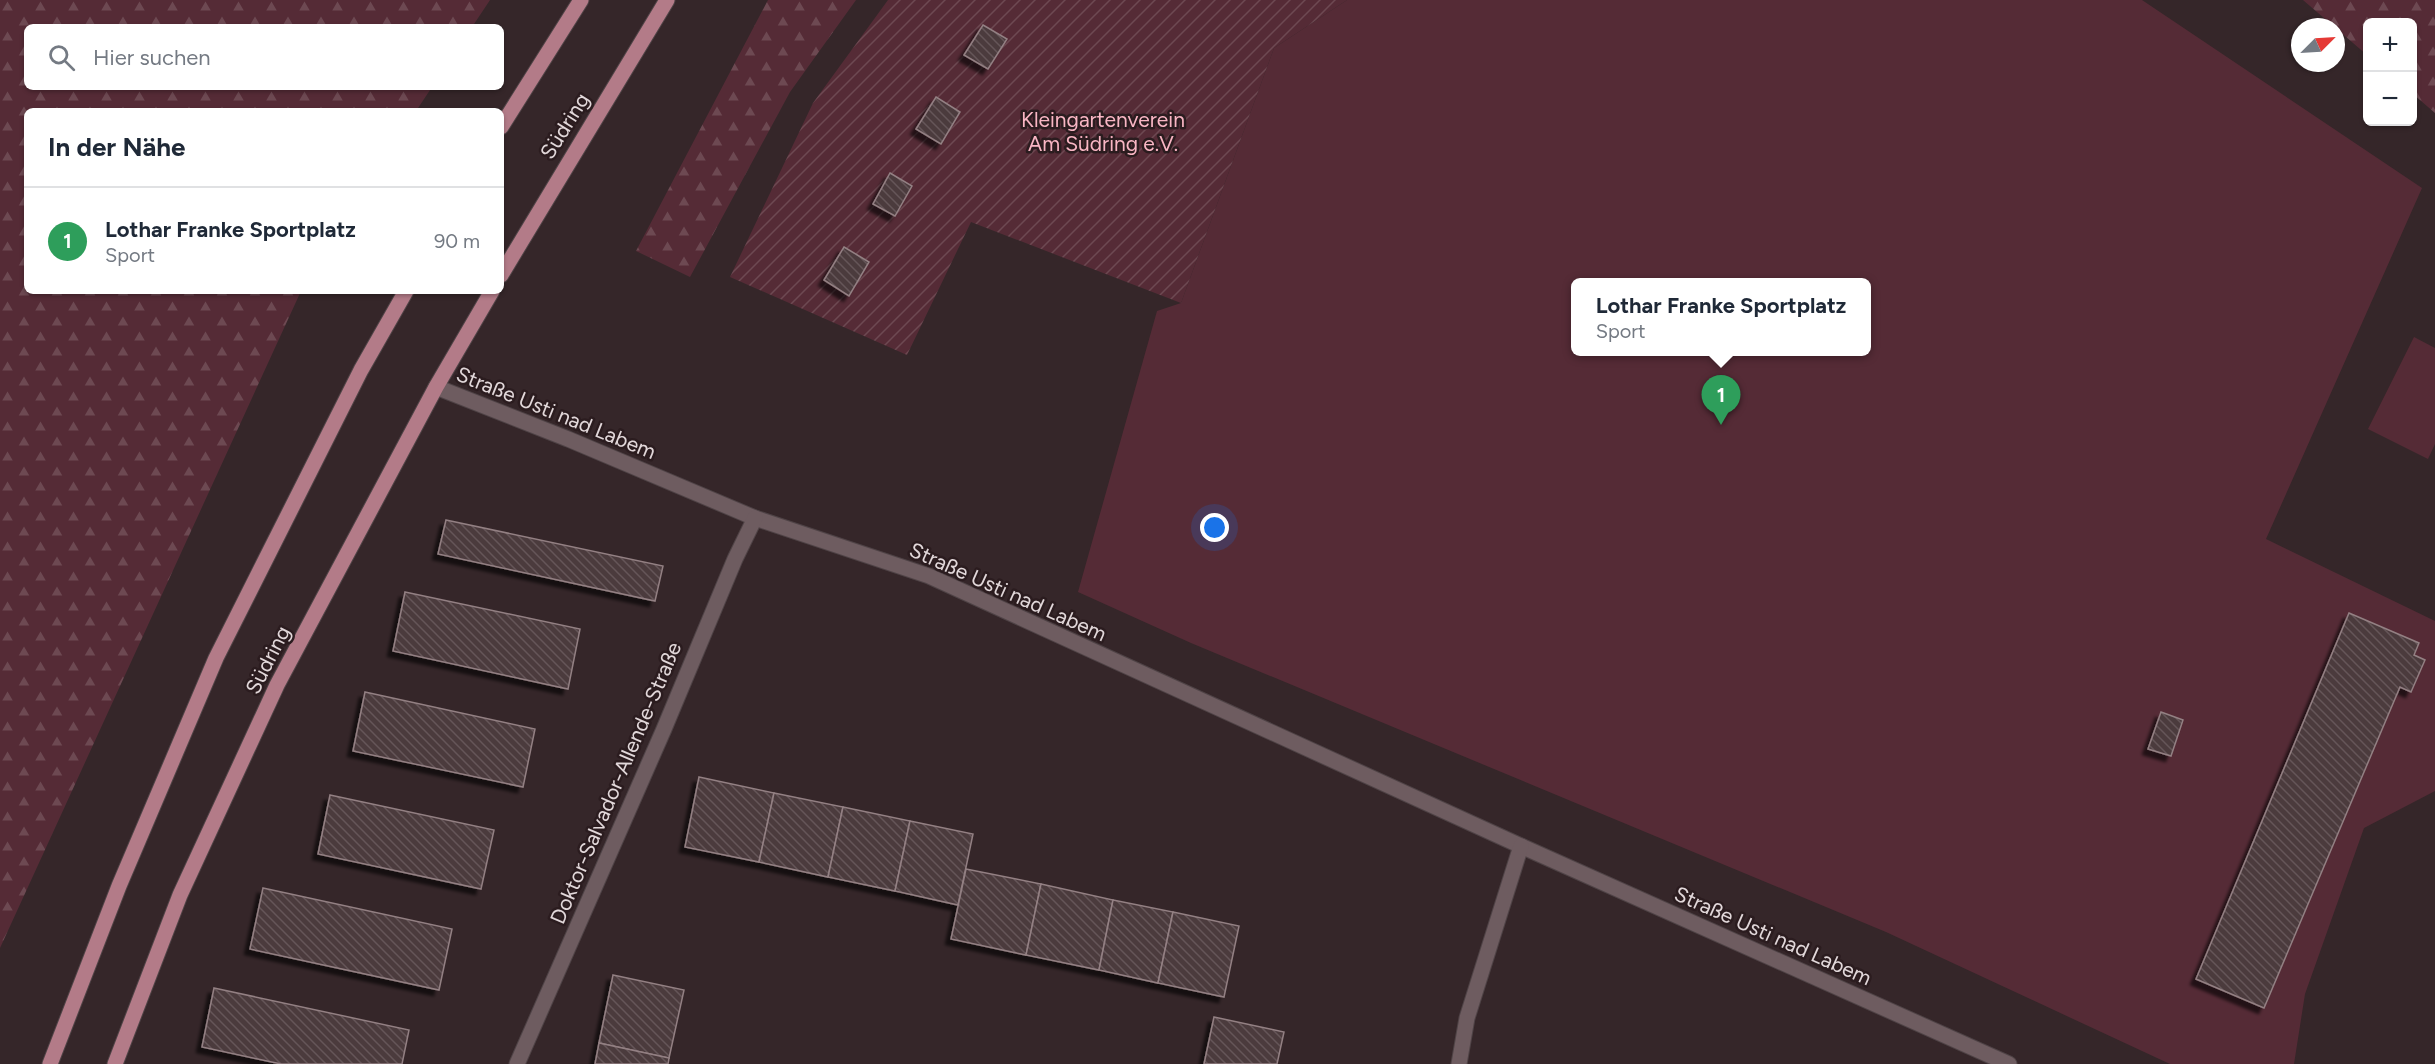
<!DOCTYPE html>
<html lang="de">
<meta charset="utf-8">
<style>
:root{--surface:#fff;--page:#f6f6f7;--text:#1f2937;--muted:#747a83;--line:#e0e1e3;--accent:#db2777}
body{margin:0;font-family:Figtree,sans-serif;background:var(--page);color:var(--text)}
.controls{position:absolute;right:18px;top:18px;display:grid;overflow:hidden;border-radius:9px;box-shadow:0 2px 4px #0004}
.controls button{width:54px;height:54px;display:grid;place-items:center;padding:0;border:0;border-bottom:2px solid var(--line);background:var(--surface);color:var(--text);font:30px sans-serif}
.compass{position:absolute;left:2291px;top:18px;width:54px;height:54px;border-radius:50%;background:var(--surface);box-shadow:0 2px 4px #0004;rotate:66deg}
.you{position:absolute;left:1215px;top:528px;width:21px;height:21px;margin:-15px;border:4px solid #fff;border-radius:50%;background:#1a73e8;box-shadow:0 0 0 9px #1a73e833}
.badge{display:grid;place-items:center;width:39px;height:39px;border-radius:50%;background:var(--accent);color:#fff;font-size:20px;font-weight:700}
.pin{position:absolute;translate:-50% -50px;filter:drop-shadow(0 2px 3px #0008)}
.pin::after{content:'';position:absolute;top:32px;width:21px;height:18px;background:inherit;clip-path:polygon(0 0,100% 0,50% 100%)}
.popup{position:absolute;left:1571px;top:278px;width:300px;height:78px;box-sizing:border-box;display:grid;place-content:center;border-radius:9px;background:var(--surface);filter:drop-shadow(0 2px 4px #0005);font-size:20px;white-space:nowrap;color:var(--muted)}
.popup b{font-size:22px;color:var(--text)}
.popup::after{content:'';position:absolute;left:50%;top:100%;margin-left:-12px;border:12px solid transparent;border-top-color:var(--surface)}
.list{margin:0;padding:0;list-style:none}
h2{display:flex;justify-content:space-between;align-items:center;height:78px;margin:0;padding:0 24px;font-size:26px}
h2 small{font-size:20px;font-weight:400;color:var(--muted)}
.list li{display:grid;grid-template-columns:39px 1fr auto;gap:18px;align-items:center;box-sizing:border-box;height:108px;padding:0 24px;border-top:2px solid var(--line)}
.list b{display:block;font-size:22px;white-space:nowrap}
.list p{margin:0;font-size:20px;white-space:nowrap;color:var(--muted)}
.list em{font-size:20px;font-style:normal;color:var(--muted)}
.icon{flex:none;width:33px;height:33px;fill:none;stroke:currentColor;stroke-width:2;stroke-linecap:round;stroke-linejoin:round}
.map{position:relative;flex:none;width:2435px;height:1064px;overflow:hidden}
.search{position:absolute;background:var(--surface);box-shadow:0 2px 4px #0004;left:24px;top:24px;width:480px;height:66px;display:flex;align-items:center;gap:15px;box-sizing:border-box;padding:0 21px;border-radius:9px;color:var(--muted);font-size:22px}
.panel{position:absolute;background:var(--surface);box-shadow:0 2px 4px #0004;left:24px;top:108px;width:480px;height:186px;border-radius:9px}
.map>svg:first-child{display:block}
</style>
<div class="map">
<svg width="2435" height="1064" viewBox="0 0 2435 1064">
<defs>
<pattern id="forest-firs" width="22" height="20" patternUnits="userSpaceOnUse" patternTransform="scale(1.5)"><rect width="22" height="20" fill="#552b36"/><path d="M5 1l3.5 6h-7zM16 11l3.5 6h-7z" fill="#6d4952"/></pattern>
<pattern id="garden-furrows" width="10" height="10" patternUnits="userSpaceOnUse" patternTransform="scale(1.5)"><rect width="10" height="10" fill="#552b36"/><path d="M-1 1l2-2M0 10L10 0M9 11l2-2" fill="none" stroke="#6d4952"/></pattern>
<pattern id="building-back-hatch" width="6" height="6" patternUnits="userSpaceOnUse" patternTransform="scale(1.5)"><rect width="6" height="6" fill="#4b3a3e"/><path d="M-1 5l2 2M0 0l6 6M5-1l2 2" fill="none" stroke="#655659"/></pattern>
<filter id="shadow"><feDropShadow dx="-5.5" dy="5.5" stdDeviation="1.5" flood-color="#0009"/></filter>
</defs>
<rect width="100%" height="100%" fill="#352629"/>
<g fill="#552b36" fill-rule="evenodd">
<path d="M 1347,0 L 2142,0 L 2422,188 L 2266,539 L 2435,621 L 2435,791 L 2364,828 L 2305,994 L 2294,1064 L 2170,1064 L 1886,932 L 1191,643 L 1078,592 L 1157,311 L 1181,303 L 1274,48 ZM 1576,282 L 1866,282 L 1866,352 L 1576,352 Z"/>
<polygon points="2414,337 2435,348 2435,444 2428,459 2368,429"/>
</g>
<g fill="url(#forest-firs)">
<polygon points="0,0 490,0 472,27 27,27 27,87 432,87 416,111 27,111 27,291 301,291 0,948"/>
<polygon points="768,0 856,0 790,92 690,277 636,251"/>
<polygon points="2303,0 2435,0 2435,113 2413,94 2412,22 2368,22 2367,55"/>
</g>
<polygon fill="url(#garden-furrows)" points="888,0 1347,0 1274,48 1181,303 971,222 907,355 730,277 813,103"/>
<g fill="url(#building-back-hatch)" stroke="#938083" stroke-width="1.5" filter="url(#shadow)">
<polygon points="983,25 1007,39 988,69 964,55"/>
<polygon points="936,97 960,112 941,144 916,129"/>
<polygon points="890,173 912,186 895,216 873,204"/>
<polygon points="844,247 869,262 849,296 824,280"/>
<polygon points="446,520 663,566 655,601 438,554"/>
<polygon points="405,592 580,629 568,689 393,651"/>
<polygon points="2349,613 2419,643 2414,655 2425,660 2411,692 2400,687 2264,1008 2196,979"/>
<polygon points="365,692 535,729 523,787 353,751"/>
<polygon points="2161,712 2183,720 2171,756 2148,749"/>
<polygon points="699,777 774,793 759,862 685,847"/>
<polygon points="774,793 843,807 828,877 759,862"/>
<polygon points="330,795 494,830 481,889 318,854"/>
<polygon points="843,807 910,821 895,891 828,877"/>
<polygon points="910,821 973,834 958,905 895,891"/>
<polygon points="966,869 1041,884 1026,955 951,939"/>
<polygon points="1041,884 1113,900 1099,970 1026,955"/>
<polygon points="263,888 452,929 439,990 250,949"/>
<polygon points="1113,900 1173,912 1158,983 1099,970"/>
<polygon points="1173,912 1239,926 1224,997 1158,983"/>
<polygon points="613,975 684,990 669,1058 599,1043"/>
<polygon points="214,988 409,1030 402,1064 281,1064 202,1047"/>
<polygon points="1214,1017 1284,1032 1277,1064 1204,1064"/>
<polygon points="599,1043 669,1058 668,1064 595,1064"/>
</g>
<g fill="none" stroke-linecap="round" stroke-linejoin="round">
<g stroke="#4f4346" stroke-width="17">
<g id="minor">
<polyline points="436,387 568,439 755,518 929,576 1521,846 2009,1064"/>
<polyline points="517,1064 664,729 735,559 755,518"/>
<polyline points="1459,1064 1467,1018 1521,846"/>
</g>
</g>
<g stroke="#4f4346" stroke-width="17">
<g id="primary">
<polyline points="501,127 581,0"/>
<polyline points="501,275 667,0"/>
<polyline points="50,1064 119,886 216,658 361,370 406,291"/>
<polyline points="115,1064 180,895 277,685 436,387 492,291"/>
</g>
</g>
<use href="#minor" stroke="#6e5c60" stroke-width="15"/>
<use href="#primary" stroke="#b37b88" stroke-width="15"/>
</g>
<g text-anchor="middle" stroke-width="5" stroke-linejoin="round" paint-order="stroke">
<g font-size="21" fill="#f9b6c4" stroke="#2b1c1f">
<text x="1103" y="127">Kleingartenverein<tspan x="1103" dy="24">Am Südring e.V.</tspan></text>
</g>
<g font-size="21" fill="#e2d8da" stroke="#2b1c1f">
<text transform="translate(565 126) rotate(-58)" y="7">Südring</text>
<text transform="translate(556 413) rotate(22)" y="7">Straße Usti nad Labem</text>
<text transform="translate(1008 592) rotate(24)" y="7">Straße Usti nad Labem</text>
<text transform="translate(268 660) rotate(-63)" y="7">Südring</text>
<text transform="translate(616 783) rotate(-67)" y="7">Doktor-Salvador-Allende-Straße</text>
<text transform="translate(1773 936) rotate(24)" y="7">Straße Usti nad Labem</text>
</g>
</g>
</svg>
<div class="controls">
<button>+</button>
<button>−</button>
</div>
<svg class="compass" viewBox="-18 -18 36 36"><path d="M0-13l5 13h-10z" fill="#e53935"/><path d="M0 13l5-13h-10z" fill="#747a83"/></svg>
<div class="you"></div>
<div class="pin badge" style="left:1721px;top:425px;background:#2e9e5b">1</div>
<div class="popup"><b>Lothar Franke Sportplatz</b>Sport</div>
<div class="search"><svg class="icon" aria-label="search" viewBox="0 0 24 24"><circle cx="10" cy="10" r="6"/><path d="M15 15l6 6"/></svg>Hier suchen</div>
<section class="panel">
<h2>In der Nähe<small></small></h2>
<ul class="list">
<li><span class="badge" style="background:#2e9e5b">1</span><div><b>Lothar Franke Sportplatz</b><p>Sport</p></div><em>90 m</em></li>
</ul>
</section>
</div>
